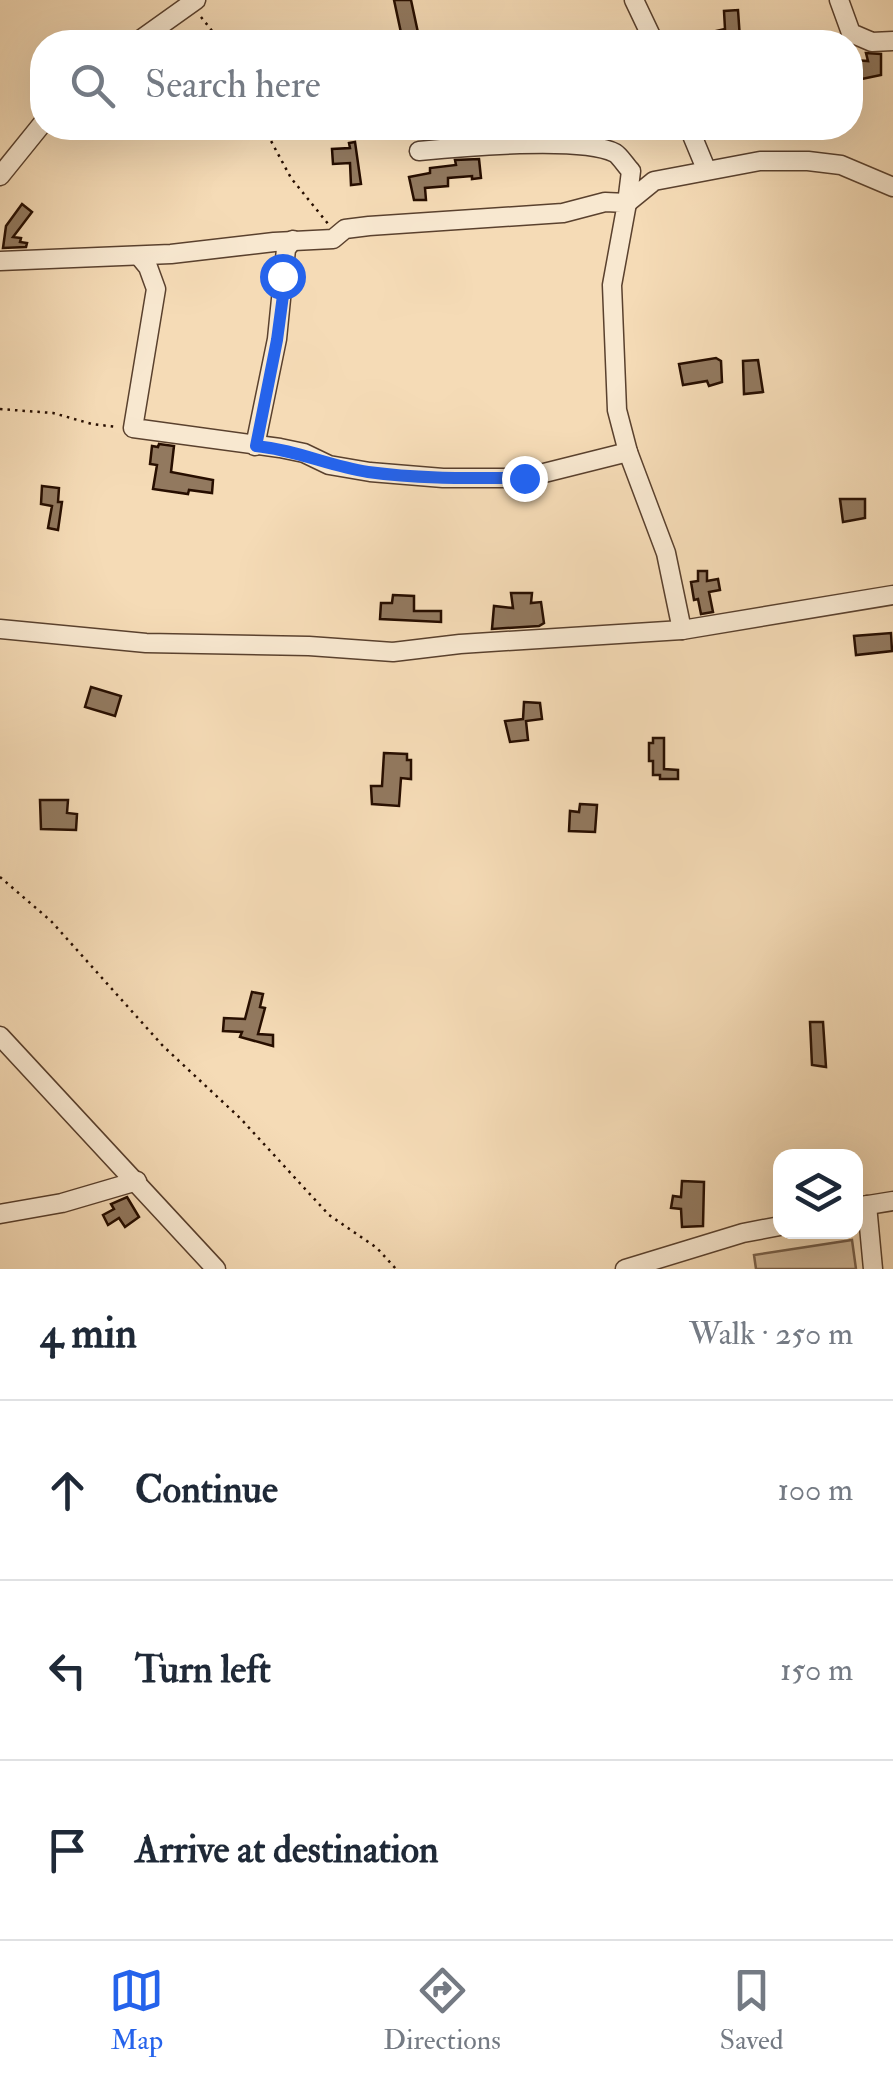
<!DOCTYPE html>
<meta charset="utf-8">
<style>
:root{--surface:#fff;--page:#f2f2f3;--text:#1f2937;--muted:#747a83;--line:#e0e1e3;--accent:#2563eb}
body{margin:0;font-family:"IM FELL Double Pica",serif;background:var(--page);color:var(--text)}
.controls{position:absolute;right:30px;bottom:30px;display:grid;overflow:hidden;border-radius:20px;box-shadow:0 10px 40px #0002}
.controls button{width:90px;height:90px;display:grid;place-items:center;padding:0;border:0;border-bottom:2px solid var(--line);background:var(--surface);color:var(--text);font:50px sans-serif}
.stop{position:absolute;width:30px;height:30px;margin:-22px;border:8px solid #2563eb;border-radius:50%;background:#fff}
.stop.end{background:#2563eb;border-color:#fff;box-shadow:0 2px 10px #0008}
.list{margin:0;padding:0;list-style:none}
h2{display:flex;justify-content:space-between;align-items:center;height:130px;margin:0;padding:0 40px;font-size:42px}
h2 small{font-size:32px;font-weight:400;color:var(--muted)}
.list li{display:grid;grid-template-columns:65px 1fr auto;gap:30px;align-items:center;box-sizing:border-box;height:180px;padding:0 40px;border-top:2px solid var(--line)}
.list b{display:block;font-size:38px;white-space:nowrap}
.list em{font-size:32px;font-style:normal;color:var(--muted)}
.icon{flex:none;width:55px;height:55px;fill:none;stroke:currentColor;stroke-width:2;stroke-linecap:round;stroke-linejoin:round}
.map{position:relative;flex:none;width:893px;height:1269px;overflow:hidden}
.search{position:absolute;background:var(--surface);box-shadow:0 10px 40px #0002;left:30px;right:30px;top:30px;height:110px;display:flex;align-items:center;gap:25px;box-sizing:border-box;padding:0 35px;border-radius:40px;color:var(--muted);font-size:38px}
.sheet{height:670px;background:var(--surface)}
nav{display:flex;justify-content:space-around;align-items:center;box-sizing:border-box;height:140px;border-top:2px solid var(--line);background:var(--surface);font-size:28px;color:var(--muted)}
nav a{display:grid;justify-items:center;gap:5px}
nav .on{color:var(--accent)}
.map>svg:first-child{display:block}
</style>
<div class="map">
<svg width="893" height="1269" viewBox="0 0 893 1269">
<rect width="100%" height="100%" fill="#f5dbb6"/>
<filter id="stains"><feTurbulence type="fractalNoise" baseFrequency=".002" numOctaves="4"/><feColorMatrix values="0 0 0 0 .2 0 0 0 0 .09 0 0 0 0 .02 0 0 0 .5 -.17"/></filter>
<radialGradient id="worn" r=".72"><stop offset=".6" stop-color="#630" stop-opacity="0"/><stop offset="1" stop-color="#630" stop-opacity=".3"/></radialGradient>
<polygon fill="#d2b897" stroke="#7c634c" stroke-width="2.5" points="852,1240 856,1269 756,1269 754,1255"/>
<g fill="#92795f" stroke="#270e00" stroke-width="2.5">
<polygon points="394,0 411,0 420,42 403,42"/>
<polygon points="738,10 740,39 714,42 712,32 725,29 724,11"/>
<polygon points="866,53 881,54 881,75 857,80 855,60 868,61"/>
<polygon points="355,142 361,184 351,185 350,163 333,164 332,149 350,148 349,143"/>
<polygon points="479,159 481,178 472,179 472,176 448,178 448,186 425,188 426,200 414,200 409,177 430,173 430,168 456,165 455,160"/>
<polygon points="22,204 32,212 13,237 21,238 20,242 27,243 26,247 3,248 6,226"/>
<polygon points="716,358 721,361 722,382 709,386 707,381 683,385 679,364"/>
<polygon points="758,360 763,392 744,394 743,361"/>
<polygon points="159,444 174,446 171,472 213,480 212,493 189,490 188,494 153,489 157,465 150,464 152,446 158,447"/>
<polygon points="42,486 59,488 58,502 62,502 58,530 48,528 52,506 41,504"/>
<polygon points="840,499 865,499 865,518 843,522"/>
<polygon points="698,571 707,571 707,581 718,579 720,590 709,592 713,612 701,614 698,599 694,600 691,582 698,581"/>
<polygon points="511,593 532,593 531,603 541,602 544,623 539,626 492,629 494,606 513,608"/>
<polygon points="393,595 414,596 414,611 441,611 441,622 380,619 381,603 392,603"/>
<polygon points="891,633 892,651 856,655 854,636"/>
<polygon points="91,687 121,696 115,716 85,707"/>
<polygon points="524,702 540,703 542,719 526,721 528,740 510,742 505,721 523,719"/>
<polygon points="653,738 664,738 664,769 678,770 678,779 660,779 660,775 653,775 653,761 649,761 649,743 653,743"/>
<polygon points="384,753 407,754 407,760 411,760 411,779 401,778 399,806 372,804 371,786 382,786"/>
<polygon points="40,800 68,800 67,813 77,814 76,830 41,829"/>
<polygon points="580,804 597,805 595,832 569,831 570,811 579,812"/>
<polygon points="252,992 263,994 260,1007 265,1008 258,1034 273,1035 273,1046 240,1037 242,1032 223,1031 224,1018 245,1019"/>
<polygon points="810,1022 823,1022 826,1067 812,1065"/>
<polygon points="682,1181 704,1182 703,1226 682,1227 681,1209 671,1208 673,1196 681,1197"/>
<polygon points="127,1197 139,1217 125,1227 119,1218 108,1225 103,1215 114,1209 111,1204"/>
</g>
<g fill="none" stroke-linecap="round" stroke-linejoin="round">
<g stroke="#5a412e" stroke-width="21">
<g id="minor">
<polyline points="634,0 654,42"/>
<polyline points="839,0 851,33 872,42 893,41"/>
<polyline points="137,42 196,0"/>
<polyline points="689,128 706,169"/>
<path d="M 419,151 C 459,147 582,136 615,153 C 620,156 626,166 631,171 L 627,203 L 654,181 L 760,161 L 808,161 L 841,165 L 893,187"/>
<polyline points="0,176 42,124"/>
<polyline points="139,256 148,267 156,289 133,428 280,448 304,453 329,465 370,472 443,478 524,478 628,452"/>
<polyline points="0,261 171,254 274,242 333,239 345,229 369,226 563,213 605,202 627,203 612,285 617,410 628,452 666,553 682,630"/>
<polyline points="255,446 277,339 286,249 293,240"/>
<polyline points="0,629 146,643 309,646 393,652 460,644 682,630 893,595"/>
<polyline points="0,1036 216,1269"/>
<polyline points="867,1205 873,1269"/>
<polyline points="856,1207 893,1201"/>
<polyline points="0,1214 62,1203 137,1181"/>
<polyline points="625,1269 743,1233 780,1226"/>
</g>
</g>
<g stroke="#270e00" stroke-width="2.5" stroke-dasharray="2.5 5" stroke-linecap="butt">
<polyline points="201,17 221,42"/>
<polyline points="264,128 291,178 329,225"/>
<polyline points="0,409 53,413 92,424 117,427"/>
<polyline points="0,877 51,921 163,1046 241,1119 329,1215 377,1248 396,1269"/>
</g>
<use href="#minor" stroke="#f8e8d0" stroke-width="18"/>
</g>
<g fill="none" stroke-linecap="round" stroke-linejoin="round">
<path stroke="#2563eb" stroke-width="12" d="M 282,276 L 284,288 L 277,340 L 256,446 C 297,450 328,466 368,472 C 420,479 472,478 524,478"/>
</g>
<rect width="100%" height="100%" filter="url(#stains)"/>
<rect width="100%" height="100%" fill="url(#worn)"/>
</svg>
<div class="controls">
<button><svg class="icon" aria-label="layers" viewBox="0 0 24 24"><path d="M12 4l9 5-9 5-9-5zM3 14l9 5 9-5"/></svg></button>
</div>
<div class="stop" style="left:282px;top:276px"></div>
<div class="stop end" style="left:524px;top:478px"></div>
<div class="search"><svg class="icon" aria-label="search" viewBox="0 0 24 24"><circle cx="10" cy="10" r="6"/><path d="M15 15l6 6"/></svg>Search here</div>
</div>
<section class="sheet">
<h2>4 min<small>Walk · 250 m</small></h2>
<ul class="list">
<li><svg class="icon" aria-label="ahead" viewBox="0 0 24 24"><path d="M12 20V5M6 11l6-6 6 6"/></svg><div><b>Continue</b></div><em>100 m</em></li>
<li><svg class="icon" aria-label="left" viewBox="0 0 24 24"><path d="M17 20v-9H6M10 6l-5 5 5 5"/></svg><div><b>Turn left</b></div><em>150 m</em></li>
<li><svg class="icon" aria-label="arrive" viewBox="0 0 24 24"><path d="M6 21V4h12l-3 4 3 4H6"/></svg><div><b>Arrive at destination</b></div></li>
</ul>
</section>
<nav>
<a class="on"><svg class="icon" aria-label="map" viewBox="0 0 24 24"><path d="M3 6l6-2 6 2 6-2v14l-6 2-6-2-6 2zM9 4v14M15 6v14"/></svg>Map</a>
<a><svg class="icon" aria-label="directions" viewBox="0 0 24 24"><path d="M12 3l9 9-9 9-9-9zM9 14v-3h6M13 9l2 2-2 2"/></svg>Directions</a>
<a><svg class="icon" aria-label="saved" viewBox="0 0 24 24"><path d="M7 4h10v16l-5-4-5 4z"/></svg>Saved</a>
</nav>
